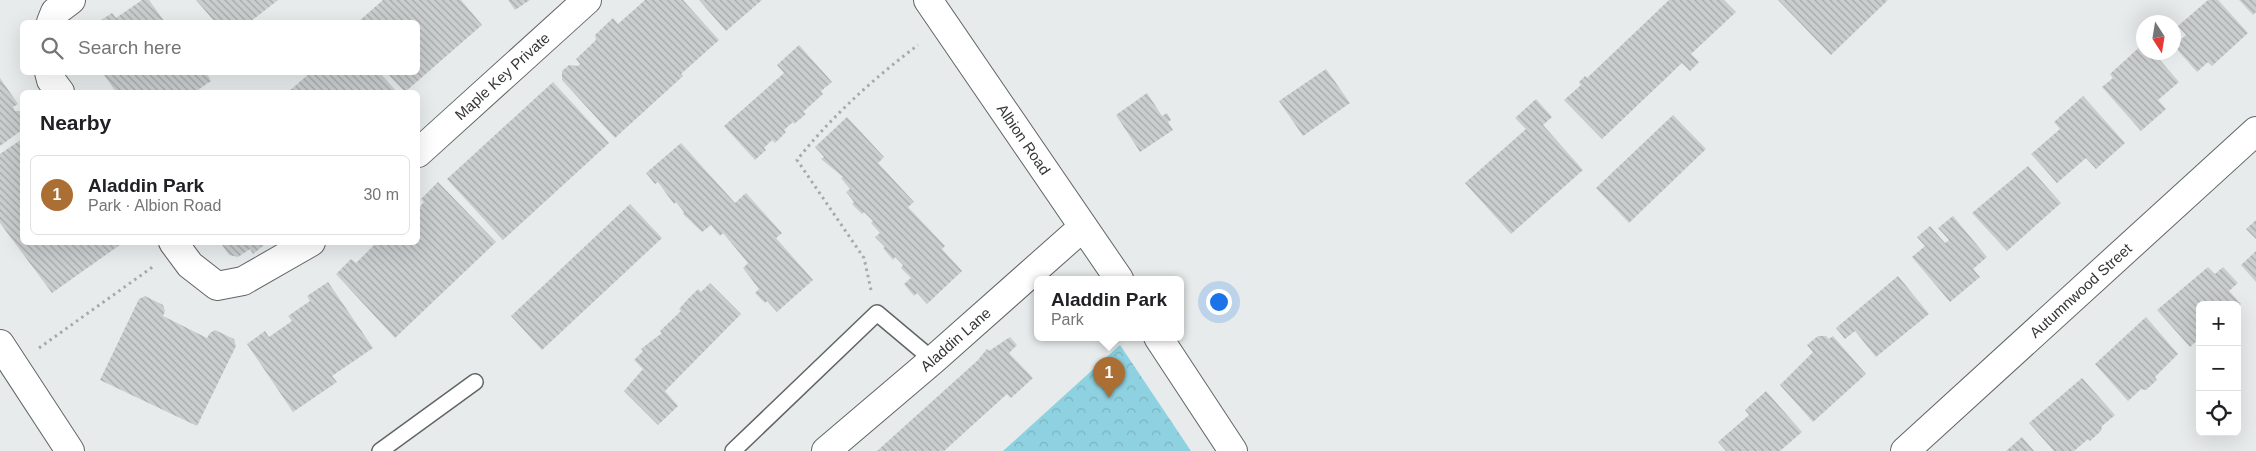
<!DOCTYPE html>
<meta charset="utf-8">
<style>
:root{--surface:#fff;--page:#f6f6f6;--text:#202124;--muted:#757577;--line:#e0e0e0;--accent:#ac6f33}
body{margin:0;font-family:Helvetica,sans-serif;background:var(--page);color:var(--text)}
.controls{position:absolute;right:15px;bottom:15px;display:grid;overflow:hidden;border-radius:8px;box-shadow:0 5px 20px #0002}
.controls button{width:45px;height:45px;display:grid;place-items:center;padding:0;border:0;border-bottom:1px solid var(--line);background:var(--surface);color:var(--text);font:25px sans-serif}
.compass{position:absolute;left:2136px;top:15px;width:45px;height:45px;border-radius:50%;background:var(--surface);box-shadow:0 5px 20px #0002;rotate:168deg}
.you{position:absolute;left:1218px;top:301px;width:18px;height:18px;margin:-12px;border:4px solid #fff;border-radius:50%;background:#1a73e8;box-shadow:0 0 0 8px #1a73e833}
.badge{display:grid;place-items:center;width:32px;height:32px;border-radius:50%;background:var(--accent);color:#fff;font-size:16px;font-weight:700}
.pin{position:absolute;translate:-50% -41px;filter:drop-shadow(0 1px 2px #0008)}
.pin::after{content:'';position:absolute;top:26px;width:18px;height:15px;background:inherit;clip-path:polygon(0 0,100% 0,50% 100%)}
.popup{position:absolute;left:1034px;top:276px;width:150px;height:65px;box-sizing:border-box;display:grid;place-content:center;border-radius:8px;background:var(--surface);filter:drop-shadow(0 1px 4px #0005);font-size:16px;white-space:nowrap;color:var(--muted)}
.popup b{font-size:19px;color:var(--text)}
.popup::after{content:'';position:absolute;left:50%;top:100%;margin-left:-10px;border:10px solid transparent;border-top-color:var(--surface)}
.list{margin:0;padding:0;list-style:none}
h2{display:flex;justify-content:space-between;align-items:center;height:65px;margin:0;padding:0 20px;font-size:21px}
h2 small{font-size:16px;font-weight:400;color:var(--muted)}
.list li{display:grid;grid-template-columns:32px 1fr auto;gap:15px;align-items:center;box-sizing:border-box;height:80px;margin:0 10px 10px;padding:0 10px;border:1px solid var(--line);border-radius:8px}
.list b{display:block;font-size:19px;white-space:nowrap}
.list p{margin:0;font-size:16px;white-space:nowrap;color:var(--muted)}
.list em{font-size:16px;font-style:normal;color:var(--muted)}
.icon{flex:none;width:28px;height:28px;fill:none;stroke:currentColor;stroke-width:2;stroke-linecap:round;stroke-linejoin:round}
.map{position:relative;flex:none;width:2256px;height:451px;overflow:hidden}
.search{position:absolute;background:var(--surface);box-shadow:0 5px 20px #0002;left:20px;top:20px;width:400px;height:55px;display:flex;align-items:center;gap:12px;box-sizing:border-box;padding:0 18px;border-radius:8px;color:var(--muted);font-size:19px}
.panel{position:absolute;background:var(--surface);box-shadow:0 5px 20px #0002;left:20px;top:90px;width:400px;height:155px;border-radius:8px}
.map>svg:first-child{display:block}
</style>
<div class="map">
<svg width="2256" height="451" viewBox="0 0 2256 451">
<defs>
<pattern id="forest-crowns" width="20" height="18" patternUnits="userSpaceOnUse" patternTransform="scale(1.25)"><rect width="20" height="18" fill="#8ed1e0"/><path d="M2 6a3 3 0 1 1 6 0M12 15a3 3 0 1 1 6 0" fill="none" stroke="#7bb4c1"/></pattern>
<pattern id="building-back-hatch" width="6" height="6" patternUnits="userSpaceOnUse" patternTransform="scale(1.25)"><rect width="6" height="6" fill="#cacecf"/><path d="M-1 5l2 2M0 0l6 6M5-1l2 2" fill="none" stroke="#a5a8a9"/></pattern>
</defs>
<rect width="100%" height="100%" fill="#e7ebec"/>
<polygon fill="url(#forest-crowns)" points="1120,345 1191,451 1003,451"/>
<g fill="url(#building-back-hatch)">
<polygon points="142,0 149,0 165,22 98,22 112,13 116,18"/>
<polygon points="196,0 278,0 250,22 215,22"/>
<polygon points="383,0 461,0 482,25 405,92 386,72 418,72 418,22 358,22"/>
<polygon points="508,0 530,0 515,10"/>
<polygon points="645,0 683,0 719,40 681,74 683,76 615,138 562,80 562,71 569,65 578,66 580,64 576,59 596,40 595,35 613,18 618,24"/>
<polygon points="699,0 762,0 726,31"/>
<polygon points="1669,0 1724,0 1736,12 1691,54 1699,62 1690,71 1682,63 1602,139 1564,100 1581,85 1579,82 1585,76 1587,78"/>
<polygon points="1778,0 1888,0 1831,55"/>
<polygon points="2208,0 2218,0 2248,33 2212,66 2208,62 2197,72 2174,46 2186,35 2178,26"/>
<polygon points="2239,0 2256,0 2256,12 2253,15"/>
<polygon points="2144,43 2144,52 2153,52 2179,82 2158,100 2166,109 2141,131 2102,87 2113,78 2110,74"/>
<polygon points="799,45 832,82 821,91 823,94 803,112 806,114 794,124 793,122 784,130 786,132 775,143 772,140 764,148 766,150 755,160 724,126 784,73 777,65"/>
<polygon points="1326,69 1350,103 1303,136 1279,101"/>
<polygon points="102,72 206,72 211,81 195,92 116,92"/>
<polygon points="312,72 379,72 397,92 288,92 310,73"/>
<polygon points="0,78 18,104 13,107 15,111 22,111 22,130 0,146"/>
<polygon points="553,82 609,143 503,240 447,179"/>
<polygon points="1147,93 1162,116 1167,113 1171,120 1168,122 1173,130 1140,152 1116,115"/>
<polygon points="2083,96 2125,143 2096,169 2086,158 2057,183 2031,154 2060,129 2054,122"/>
<polygon points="1536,99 1552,117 1543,125 1583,170 1511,234 1465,183 1526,129 1515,118"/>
<polygon points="1673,115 1706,149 1629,223 1596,188"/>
<polygon points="847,117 884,157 878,163 914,202 908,207 945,246 942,249 962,271 927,304 917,293 914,296 904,284 911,278 901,268 903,265 895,257 893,260 883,248 885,247 875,237 880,233 871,223 873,221 864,212 862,214 852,204 854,202 846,192 850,189 841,178 843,177 821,159 824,157 815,147"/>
<polygon points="22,139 22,242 124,242 52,293 0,223 0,154"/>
<polygon points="681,143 735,203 746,193 782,233 776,238 813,280 777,312 767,301 765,303 755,293 759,289 743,268 748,263 723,233 720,236 711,225 702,232 683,214 684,212 676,202 674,204 658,182 655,184 646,173"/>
<polygon points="2028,166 2061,203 2007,251 1972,213"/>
<polygon points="438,182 496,242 395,338 336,274 351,259 356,263 377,242 418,242 418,209 424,202 421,199"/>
<polygon points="630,204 662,238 542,350 511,316"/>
<polygon points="1953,216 1987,257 1973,269 1980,277 1950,302 1912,257 1925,246 1917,237 1930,226 1945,243 1949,240 1938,228"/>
<polygon points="2256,220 2256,239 2246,229"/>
<polygon points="220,242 268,242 253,254 250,249 238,257 229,255"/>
<polygon points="2256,251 2256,282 2241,265"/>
<polygon points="2208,267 2215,274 2223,267 2238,283 2229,291 2241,304 2237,307 2237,305 2200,305 2200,338 2190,347 2157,310"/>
<polygon points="1898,276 1929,314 1876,357 1855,331 1845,339 1836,328"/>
<polygon points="328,282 373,348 332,376 337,382 293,412 247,344 265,331 269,337 292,321 288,316 310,301 307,296"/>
<polygon points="710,283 741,314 665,391 678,406 658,425 624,391 643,369 634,360 643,351 641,349 662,333 660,331 681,311 679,309 688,299 698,289 701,292"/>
<polygon points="145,296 163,305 165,311 163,316 207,338 210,333 215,330 234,339 236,346 197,426 100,380 139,299"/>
<polygon points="2146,317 2178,354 2155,377 2157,380 2146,390 2141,389 2128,401 2095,364"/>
<polygon points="1818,336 1826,336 1829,339 1833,336 1866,374 1813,422 1780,385 1813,352 1807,345"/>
<polygon points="1010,337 1017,345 1009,353 1033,378 1011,398 1007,394 944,451 877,451 977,361 987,349 989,351"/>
<polygon points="2082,378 2115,415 2102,426 2101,431 2090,441 2088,439 2074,451 2054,451 2029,423"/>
<polygon points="1766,391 1802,432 1780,451 1726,451 1718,442 1749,415 1745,410"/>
<polygon points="2022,437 2034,451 2006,451"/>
</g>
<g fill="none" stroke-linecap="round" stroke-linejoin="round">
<g stroke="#626566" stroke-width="18">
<g id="service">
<polyline points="380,451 475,382"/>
<polyline points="733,451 877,313 933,360"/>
</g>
</g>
<g stroke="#626566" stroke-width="30">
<g id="minor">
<polyline points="51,22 55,12 71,0"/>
<polyline points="49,72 51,80 60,92"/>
<path id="s1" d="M 418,153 L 587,0"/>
<polyline points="173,242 190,265 217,286 243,281 311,242"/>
<polyline points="0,344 70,451"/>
<path id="s2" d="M 826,451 L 933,360 L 1083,227"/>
<path id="s3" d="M 1905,451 L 2256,131"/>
</g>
</g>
<g stroke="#626566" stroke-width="30">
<g id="tertiary">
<path id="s4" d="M 928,0 L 1119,279"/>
<polyline points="1158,337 1233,451"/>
</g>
</g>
<g stroke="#a7aaab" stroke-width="3" stroke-dasharray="2.5 4" stroke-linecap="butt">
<path d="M 871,290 L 864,258 L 797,160 C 831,117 874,78 918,45"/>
<polyline points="39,348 154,266"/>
</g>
<use href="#service" stroke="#fff" stroke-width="15"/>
<use href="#minor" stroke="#fff" stroke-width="28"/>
<use href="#tertiary" stroke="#fff" stroke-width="28"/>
</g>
<g text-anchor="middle" stroke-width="4" stroke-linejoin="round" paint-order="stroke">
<g font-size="15" fill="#343636" stroke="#fff">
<text dy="5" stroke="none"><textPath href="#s1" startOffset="114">Maple Key Private</textPath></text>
<text dy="5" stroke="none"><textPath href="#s4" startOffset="169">Albion Road</textPath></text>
<text dy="5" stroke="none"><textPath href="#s3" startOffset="238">Autumnwood Street</textPath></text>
<text dy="5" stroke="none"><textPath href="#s2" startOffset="171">Aladdin Lane</textPath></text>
</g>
</g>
</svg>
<div class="controls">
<button>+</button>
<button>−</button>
<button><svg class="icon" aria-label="locate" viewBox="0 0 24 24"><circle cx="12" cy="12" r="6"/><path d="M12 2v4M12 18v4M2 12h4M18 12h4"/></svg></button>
</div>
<svg class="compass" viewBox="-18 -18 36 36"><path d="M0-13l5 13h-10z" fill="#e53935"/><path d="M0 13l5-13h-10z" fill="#757577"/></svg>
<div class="you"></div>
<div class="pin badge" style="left:1109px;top:398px">1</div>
<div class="popup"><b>Aladdin Park</b>Park</div>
<div class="search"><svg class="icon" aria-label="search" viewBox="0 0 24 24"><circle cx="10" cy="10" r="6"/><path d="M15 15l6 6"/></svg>Search here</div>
<section class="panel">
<h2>Nearby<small></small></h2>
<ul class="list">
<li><span class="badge">1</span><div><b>Aladdin Park</b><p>Park · Albion Road</p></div><em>30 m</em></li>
</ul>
</section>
</div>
